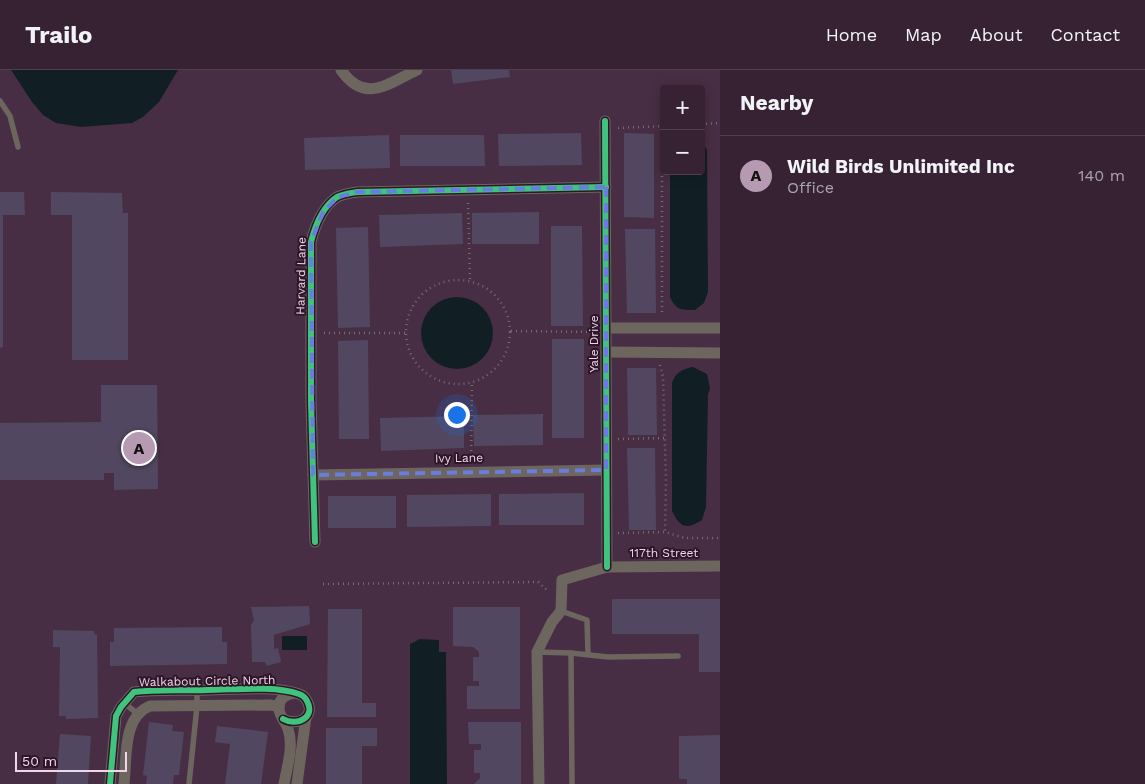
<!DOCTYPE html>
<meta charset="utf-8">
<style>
:root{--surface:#362233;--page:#412f3f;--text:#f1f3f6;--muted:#aaa4ac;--line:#503f4e;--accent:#b69ab1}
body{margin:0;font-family:"Work Sans",sans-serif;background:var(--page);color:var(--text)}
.controls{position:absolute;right:15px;top:15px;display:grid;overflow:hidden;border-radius:5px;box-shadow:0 2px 12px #0003}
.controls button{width:45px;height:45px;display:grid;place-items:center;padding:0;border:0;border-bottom:1px solid var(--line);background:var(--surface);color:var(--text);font:25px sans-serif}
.scale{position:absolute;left:15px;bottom:12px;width:112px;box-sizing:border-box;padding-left:5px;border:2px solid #f2d4eb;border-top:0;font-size:14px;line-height:18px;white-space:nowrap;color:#f2d4eb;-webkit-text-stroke:4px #2c1628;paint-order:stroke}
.you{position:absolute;left:456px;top:344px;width:18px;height:18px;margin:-12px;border:4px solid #fff;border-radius:50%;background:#1a73e8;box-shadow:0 0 0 8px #1a73e833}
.badge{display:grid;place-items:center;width:32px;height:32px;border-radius:50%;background:var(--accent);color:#111;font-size:16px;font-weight:700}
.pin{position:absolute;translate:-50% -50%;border:2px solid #fff;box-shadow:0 1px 5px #0006}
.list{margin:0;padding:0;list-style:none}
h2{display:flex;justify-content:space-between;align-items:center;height:65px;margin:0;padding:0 20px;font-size:21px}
h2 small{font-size:16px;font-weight:400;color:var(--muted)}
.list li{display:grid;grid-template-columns:32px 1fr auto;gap:15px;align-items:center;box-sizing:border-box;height:80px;padding:0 20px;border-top:1px solid var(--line)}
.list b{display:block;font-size:19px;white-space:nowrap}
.list p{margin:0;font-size:16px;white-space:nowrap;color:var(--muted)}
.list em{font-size:16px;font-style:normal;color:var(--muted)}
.map{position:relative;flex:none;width:720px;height:714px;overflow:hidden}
header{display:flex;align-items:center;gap:30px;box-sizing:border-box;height:70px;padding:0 25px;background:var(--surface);border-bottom:1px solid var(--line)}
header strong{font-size:24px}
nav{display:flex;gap:28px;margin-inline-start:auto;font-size:18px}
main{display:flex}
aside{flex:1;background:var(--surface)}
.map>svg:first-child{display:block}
</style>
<header>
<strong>Trailo</strong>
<nav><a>Home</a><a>Map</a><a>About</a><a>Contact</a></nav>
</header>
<main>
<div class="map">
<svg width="720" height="714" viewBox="0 0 720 714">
<rect width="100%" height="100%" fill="#482e44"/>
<g fill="#111f25">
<polygon points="11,0 178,0 159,32 143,47 132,53 81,57 56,53 43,45 32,32"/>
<path d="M 701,70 L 707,80 L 708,222 L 704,233 L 695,240 C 681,240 676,240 670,227 L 670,101 L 701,101 Z"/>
<circle cx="457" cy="263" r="36"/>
<path d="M 693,297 L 707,304 L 710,318 L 708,325 L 706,437 L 702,450 C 687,460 680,458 672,441 L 672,313 C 675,303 682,299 693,297 Z"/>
<rect x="282" y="566" width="25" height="14"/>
<polygon points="420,569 439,570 439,582 446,582 447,714 410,714 410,574"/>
</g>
<g fill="#514760">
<polygon points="451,0 509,0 510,7 453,14"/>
<polygon points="581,63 582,95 499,96 498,64"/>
<polygon points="624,63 654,64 654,148 624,147"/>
<polygon points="389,65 390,98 305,100 304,68"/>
<polygon points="400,65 484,65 485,96 400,96"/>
<polygon points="0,122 24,122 25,145 3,145 3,277 0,278"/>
<polygon points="51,122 122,123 123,143 128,143 128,290 72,290 72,145 51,145"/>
<polygon points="539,142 539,174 472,174 472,143"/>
<polygon points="462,143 463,174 380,177 379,145"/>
<polygon points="551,156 582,156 583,256 551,256"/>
<polygon points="368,157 370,257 338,258 336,158"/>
<polygon points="625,159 655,159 656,243 627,243"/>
<rect x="552" y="269" width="32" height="99"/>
<polygon points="368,270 369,369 339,369 338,271"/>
<polygon points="627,298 656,298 657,365 628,365"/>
<polygon points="101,315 157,315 158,419 114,420 114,403 104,403 104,410 0,410 0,353 101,352"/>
<polygon points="543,344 543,375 474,376 473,345"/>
<polygon points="464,346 464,378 381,381 380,348"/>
<polygon points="627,378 655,378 656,460 629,460"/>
<polygon points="584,423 584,455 499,455 499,424"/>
<polygon points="491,424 491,456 407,457 407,425"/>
<rect x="328" y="426" width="68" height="32"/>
<polygon points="612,529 720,529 720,602 699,602 699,564 612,564"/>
<polygon points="309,536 310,554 274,565 274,579 278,578 281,592 267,596 265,592 252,592 251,555 254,550 251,537"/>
<polygon points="453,537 520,537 520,639 467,639 467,616 479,616 479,611 473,611 473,587 479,587 479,582 473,577 453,576"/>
<polygon points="328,539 362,539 362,633 376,633 376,647 327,647"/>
<polygon points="222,557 222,572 227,572 227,594 110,596 110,572 114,572 114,558"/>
<polygon points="53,560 94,561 94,564 97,565 98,648 66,649 66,646 59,646 60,577 53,577"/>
<polygon points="149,652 173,655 172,661 184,662 179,705 174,705 173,714 146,714 147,706 143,705"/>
<polygon points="468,652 521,652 521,714 474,714 480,708 480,703 474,703 474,680 481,680 481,674 469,674"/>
<polygon points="217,656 268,662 261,714 225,714 230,674 215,672"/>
<polygon points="326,658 377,658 377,676 362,676 362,714 326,714"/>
<polygon points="60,664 91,666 88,714 56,714"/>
<polygon points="720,665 720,714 687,714 687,709 679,709 679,666"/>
</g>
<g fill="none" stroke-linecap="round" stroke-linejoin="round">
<g stroke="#776c6d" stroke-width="2.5" stroke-dasharray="1 4" stroke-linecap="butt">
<polyline points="701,54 720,53"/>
<polyline points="662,56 662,244"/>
<polyline points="618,58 664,56"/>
<polyline points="468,133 470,210"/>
<circle cx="458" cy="262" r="52"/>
<polyline points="511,261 594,262"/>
<polyline points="324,263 405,263"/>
<polyline points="660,295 663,306 666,411 665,462"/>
<polyline points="618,369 664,368"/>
<polyline points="471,391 472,313"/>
<polyline points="618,463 665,462 685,468 720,468"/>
<polyline points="323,514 538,512 548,521"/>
</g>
<g stroke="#6d665e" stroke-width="5.5">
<polyline points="0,31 10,46 18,77"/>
<polyline points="561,541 587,550 588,584"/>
<polyline points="537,582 571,583 572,714"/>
<polyline points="571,583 608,587 678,586"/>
<polyline points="124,633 138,644"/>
<polyline points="189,714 197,636 197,620"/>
</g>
<g stroke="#6d665e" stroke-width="11">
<path d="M 341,0 C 365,34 387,14 417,0"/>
<polyline points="605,51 607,497"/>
<polyline points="606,258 720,258"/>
<polyline points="606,282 720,283"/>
<polyline points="313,405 606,400"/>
<path d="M 315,472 L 311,332 L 311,172 C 315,156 322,137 337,127 C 343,124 351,123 357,122 L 606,117"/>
<path d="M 110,714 L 116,646 L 121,637 L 134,622 C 158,619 183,621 207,620 C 234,620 273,615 299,624 C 302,625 305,627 307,631 C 316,647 297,657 283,649"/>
<path d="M 124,714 C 127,689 122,647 150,636 L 271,635 L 279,637"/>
<path d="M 284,714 C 287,697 294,676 288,659 C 286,652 278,645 279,637 C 279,628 287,624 295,623"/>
<polyline points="297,714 306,647"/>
<polyline points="539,714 537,582 552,552 561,541 562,510 607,497 720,496"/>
</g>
<g stroke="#2c1628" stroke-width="9">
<g id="cycleway">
<polyline points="605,51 607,497"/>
<path d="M 315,472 L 311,332 L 311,172 C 315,156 322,137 337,127 C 343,124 351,123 357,122 L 606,117"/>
<path d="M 110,714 L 116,646 L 121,637 L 134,622 C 158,619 183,621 207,620 C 234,620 273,615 299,624 C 302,625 305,627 307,631 C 316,647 297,657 283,649"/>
</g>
</g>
<use href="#cycleway" stroke="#40c37c" stroke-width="6"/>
</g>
<path fill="none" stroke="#687ddf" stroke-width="4" stroke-dasharray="10 6" stroke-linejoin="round" d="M 606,117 L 606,400 L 313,405 L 311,172 L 323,142 L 338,127 L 357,122 Z"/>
<g text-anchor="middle" stroke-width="4" stroke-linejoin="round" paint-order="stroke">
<g font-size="12" fill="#f2d4eb" stroke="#2c1628">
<text transform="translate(301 206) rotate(-89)" y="4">Harvard Lane</text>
<text transform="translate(594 274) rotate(-90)" y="4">Yale Drive</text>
<text transform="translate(459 388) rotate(-1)" y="4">Ivy Lane</text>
<text x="664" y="487">117th Street</text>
<text transform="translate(207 611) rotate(-1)" y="4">Walkabout Circle North</text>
</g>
</g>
</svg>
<div class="controls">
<button>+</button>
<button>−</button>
</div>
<div class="scale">50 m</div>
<div class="you"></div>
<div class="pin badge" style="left:139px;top:378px">A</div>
</div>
<aside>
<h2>Nearby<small></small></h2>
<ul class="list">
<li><span class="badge">A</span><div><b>Wild Birds Unlimited Inc</b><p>Office</p></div><em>140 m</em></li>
</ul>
</aside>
</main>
